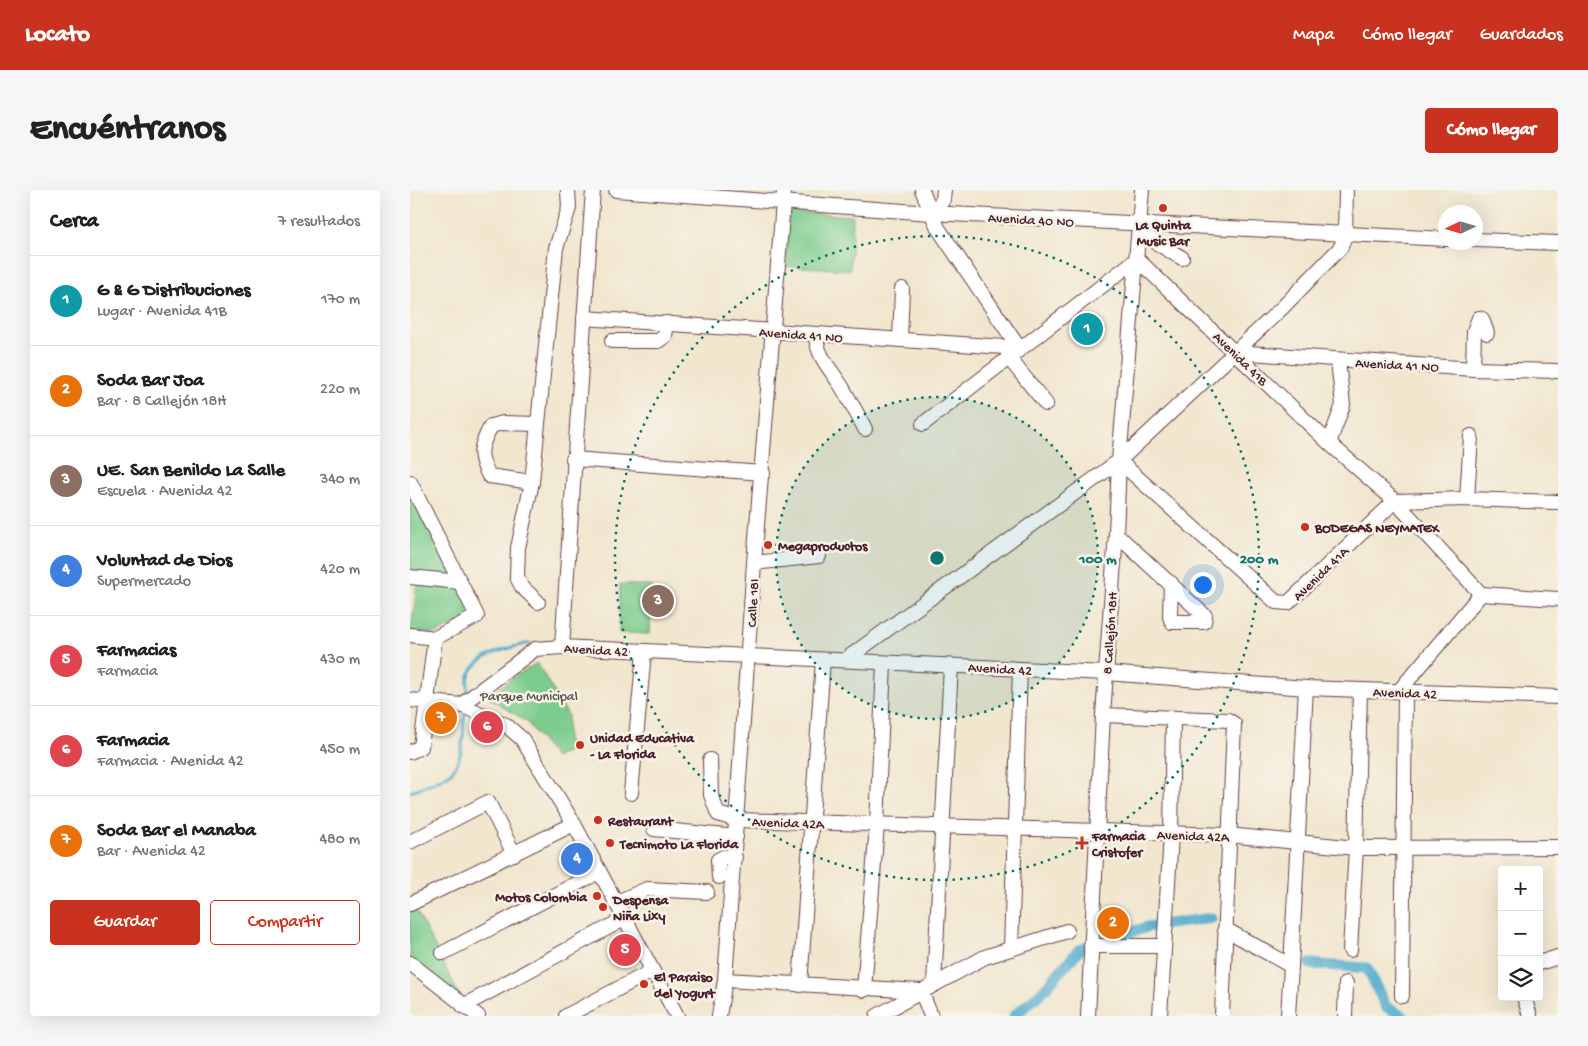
<!DOCTYPE html>
<html lang="es">
<meta charset="utf-8">
<style>
:root{--surface:#fff;--page:#f6f6f6;--text:#222;--muted:#767676;--line:#e0e0e0;--accent:#c8321e}
body{margin:0;font-family:"Gochi Hand",sans-serif;background:var(--page);color:var(--text)}
.controls{position:absolute;right:15px;bottom:15px;display:grid;overflow:hidden;border-radius:5px;box-shadow:0 5px 20px #0002}
.controls button{width:45px;height:45px;display:grid;place-items:center;padding:0;border:0;border-bottom:1px solid var(--line);background:var(--surface);color:var(--text);font:25px sans-serif}
.compass{position:absolute;left:1028px;top:15px;width:45px;height:45px;border-radius:50%;background:var(--surface);box-shadow:0 5px 20px #0002;rotate:266deg}
.you{position:absolute;left:792px;top:394px;width:18px;height:18px;margin:-12px;border:4px solid #fff;border-radius:50%;background:#1a73e8;box-shadow:0 0 0 8px #1a73e833}
.badge{display:grid;place-items:center;width:32px;height:32px;border-radius:50%;background:var(--accent);color:#fff;font-size:16px;font-weight:700}
.pin{position:absolute;translate:-50% -50%;border:2px solid #fff;box-shadow:0 1px 5px #0006}
.list{margin:0;padding:0;list-style:none}
h2{display:flex;justify-content:space-between;align-items:center;height:65px;margin:0;padding:0 20px;font-size:21px}
h2 small{font-size:16px;font-weight:400;color:var(--muted)}
.list li{display:grid;grid-template-columns:32px 1fr auto;gap:15px;align-items:center;box-sizing:border-box;height:90px;padding:0 20px;border-top:1px solid var(--line)}
.list b{display:block;font-size:19px;white-space:nowrap}
.list p{margin:0;font-size:16px;white-space:nowrap;color:var(--muted)}
.list em{font-size:16px;font-style:normal;color:var(--muted)}
.actions{display:flex;gap:10px;padding:15px 20px}
.actions a{flex:1;padding:11px 0;border:1px solid var(--accent);border-radius:5px;text-align:center;font-size:18px;color:var(--accent)}
.actions .main{background:var(--accent);color:#fff}
.icon{flex:none;width:28px;height:28px;fill:none;stroke:currentColor;stroke-width:2;stroke-linecap:round;stroke-linejoin:round}
.map{position:relative;flex:none;width:1148px;height:826px;overflow:hidden;border-radius:5px}
header{display:flex;align-items:center;gap:30px;box-sizing:border-box;height:70px;padding:0 25px;background:var(--accent);color:#fff}
header strong{font-size:24px}
nav{display:flex;gap:28px;margin-inline-start:auto;font-size:18px}
.intro{display:flex;align-items:center;justify-content:space-between;box-sizing:border-box;height:120px;padding:0 30px}
h1{margin:0;font-size:35px}
.button{padding:12px 22px;border-radius:5px;background:var(--accent);color:#fff;font-size:18px;font-weight:700}
main{display:flex;gap:30px;padding:0 30px}
aside{flex:1;background:var(--surface);border-radius:5px;box-shadow:0 5px 20px #0002}
.map>svg:first-child{display:block}
</style>
<header>
<strong>Locato</strong>
<nav><a>Mapa</a><a>Cómo llegar</a><a>Guardados</a></nav>
</header>
<div class="intro"><h1>Encuéntranos</h1><a class="button">Cómo llegar</a></div>
<main>
<aside>
<h2>Cerca<small>7 resultados</small></h2>
<ul class="list">
<li><span class="badge" style="background:#0f9aa8">1</span><div><b>G &amp; G Distribuciones</b><p>Lugar · Avenida 41B</p></div><em>170 m</em></li>
<li><span class="badge" style="background:#e8710a">2</span><div><b>Soda Bar Joa</b><p>Bar · 8 Callejón 18H</p></div><em>220 m</em></li>
<li><span class="badge" style="background:#8d6e63">3</span><div><b>UE. San Benildo La Salle</b><p>Escuela · Avenida 42</p></div><em>340 m</em></li>
<li><span class="badge" style="background:#3f7fe0">4</span><div><b>Voluntad de Dios</b><p>Supermercado</p></div><em>420 m</em></li>
<li><span class="badge" style="background:#e0444e">5</span><div><b>Farmacias</b><p>Farmacia</p></div><em>430 m</em></li>
<li><span class="badge" style="background:#e0444e">6</span><div><b>Farmacia</b><p>Farmacia · Avenida 42</p></div><em>450 m</em></li>
<li><span class="badge" style="background:#e8710a">7</span><div><b>Soda Bar el Manaba</b><p>Bar · Avenida 42</p></div><em>480 m</em></li>
</ul>
<div class="actions"><a class="main">Guardar</a><a>Compartir</a></div>
</aside>
<div class="map">
<svg width="1148" height="826" viewBox="0 0 1148 826">
<rect width="100%" height="100%" fill="#f7f3e8"/>
<filter id="ink" filterUnits="userSpaceOnUse"><feTurbulence type="fractalNoise" baseFrequency=".02" numOctaves="2"/><feDisplacementMap in="SourceGraphic" scale="10" xChannelSelector="R" yChannelSelector="G"/><feConvolveMatrix kernelMatrix="1 2 1 2 8 2 1 2 1" color-interpolation-filters="sRGB"/></filter>
<filter id="wash" filterUnits="userSpaceOnUse"><feTurbulence type="fractalNoise" baseFrequency=".0096" numOctaves="4" result="noise"/><feDisplacementMap in="SourceGraphic" scale="20" xChannelSelector="R" yChannelSelector="G"/><feGaussianBlur stdDeviation="1.12" result="paint"/><feColorMatrix in="noise" values="0 0 0 0 0 0 0 0 0 0 0 0 0 0 0 0 0 1.4 0 .05"/><feComposite in="paint" operator="in"/></filter>
<g filter="url(#wash)">
<rect width="100%" height="100%" fill="#f1e6ce"/>
<g fill="#7bcc8d" stroke="#62765c">
<polygon points="379,22 443,26 440,80 376,76"/>
<polygon points="0,296 65,426 25,444 1,441 8,385 0,384"/>
<polygon points="210,394 242,396 240,444 209,443"/>
<polygon points="127,473 158,525 157,549 162,559 145,568 117,532 78,507 101,489"/>
<polygon points="4,716 54,814 0,770 0,718"/>
</g>
<g fill="none" stroke-linecap="round" stroke-linejoin="round">
<g stroke="#4eaacc" stroke-width="3">
<path d="M 57,505 C 58,500 57,494 58,489 C 64,464 99,458 120,453"/>
<path d="M 0,602 C 12,596 28,592 39,584 C 55,571 53,539 55,521"/>
</g>
<g stroke="#4eaacc" stroke-width="11">
<polyline points="900,774 957,778 976,817 993,826"/>
<polyline points="604,826 633,801 669,760 737,737 802,728"/>
</g>
</g>
</g>
<g filter="url(#ink)">
<g fill="none" stroke-linecap="round" stroke-linejoin="round">
<g stroke="#633d43" stroke-width="16">
<g id="minor">
<polyline points="206,0 521,23 1036,49"/>
<polyline points="512,0 528,38 609,158"/>
<polyline points="521,23 533,10 534,0"/>
<polyline points="729,35 740,49 772,68"/>
<polyline points="1066,50 1148,53"/>
<polyline points="174,128 609,158"/>
<path d="M 406,145 C 406,165 422,181 432,197 C 440,211 448,225 455,239"/>
<polyline points="490,150 492,99"/>
<polyline points="202,151 248,151 255,146 257,133"/>
<polyline points="825,162 1063,179 1148,181"/>
<polyline points="598,167 636,214"/>
<polyline points="1063,179 1064,141 1069,128 1072,129 1077,143"/>
<polyline points="513,234 727,69 919,253 985,311 1071,404 1148,409"/>
<polyline points="919,253 933,215 928,171"/>
<polyline points="163,269 353,283"/>
<polyline points="709,271 866,412 878,413 985,311 1057,309 1148,312"/>
<polyline points="0,292 67,426 25,448"/>
<path d="M 122,292 L 79,286 C 67,264 70,257 81,236 L 93,233 L 127,234"/>
<polyline points="1057,309 1061,246"/>
<polyline points="706,344 795,426 794,432 762,432 760,427 761,393"/>
<polyline points="344,373 409,366"/>
<polyline points="0,387 50,392"/>
<polyline points="128,412 112,397 107,387 108,358 122,292 146,58 159,18 158,0"/>
<polyline points="0,445 25,448 11,557 0,562"/>
<polyline points="152,457 183,0"/>
<polyline points="435,470 709,271 872,118 931,57 935,45 936,0"/>
<polyline points="989,501 1071,404"/>
<polyline points="0,510 51,515 96,535 112,549 164,634 267,826"/>
<polyline points="51,515 125,459 152,457 696,483 896,498 1148,507"/>
<polyline points="693,525 818,530 824,534 812,826"/>
<polyline points="300,570 301,605 308,624 327,630 818,645 946,658 1148,657"/>
<polyline points="221,603 234,462"/>
<polyline points="244,639 326,647"/>
<polyline points="0,652 78,612 104,664"/>
<polyline points="309,687 308,670 313,667 325,667"/>
<polyline points="205,713 237,699 297,702"/>
<polyline points="0,714 164,634"/>
<polyline points="815,739 881,776 896,498"/>
<polyline points="681,756 754,756"/>
<polyline points="601,759 610,479"/>
<polyline points="940,760 946,658 950,501"/>
<polyline points="33,763 189,682"/>
<polyline points="0,773 68,826"/>
<polyline points="1129,773 1148,767"/>
<polyline points="315,790 511,801 521,826"/>
<polyline points="524,794 541,476"/>
<polyline points="390,795 413,470"/>
<polyline points="454,800 467,635 474,473"/>
<polyline points="992,806 995,502"/>
<polyline points="1114,807 1120,826"/>
<polyline points="53,816 214,729"/>
<polyline points="156,826 242,781"/>
<polyline points="309,826 315,790 344,373 374,0"/>
<polyline points="467,826 575,767 657,741"/>
<polyline points="678,826 693,525 706,344 709,271 732,0"/>
<polyline points="750,826 761,644 763,528"/>
<polyline points="878,826 881,776"/>
<polyline points="935,826 936,793"/>
</g>
</g>
<use href="#minor" stroke="#fff" stroke-width="14"/>
</g>
</g>
<circle cx="527" cy="368" r="161" fill="#0f766e" fill-opacity=".12"/>
<g fill="none" stroke="#0f766e" stroke-width="2.5" stroke-dasharray="2.5 5">
<circle cx="527" cy="368" r="161"/>
<circle cx="527" cy="368" r="322"/>
</g>
<g fill="#c8321e" stroke="#f7f3e8" stroke-width="2">
<circle cx="753" cy="18" r="5"/>
<circle cx="895" cy="337" r="5"/>
<circle cx="358" cy="355" r="5"/>
<circle cx="170" cy="555" r="5"/>
<circle cx="188" cy="630" r="5"/>
<circle cx="200" cy="653" r="5"/>
<path d="M669.5 645.5h5v5h5v5h-5v5h-5v-5h-5v-5h5z"/>
<circle cx="187" cy="706" r="5"/>
<circle cx="193" cy="717" r="5"/>
<circle cx="234" cy="794" r="5"/>
</g>
<g text-anchor="middle" stroke-width="5" stroke-linejoin="round" paint-order="stroke">
<g font-size="14" fill="#4a1f2b" stroke="#f7f3e8">
<text transform="translate(621 29) rotate(3)" y="5">Avenida 40 NO</text>
<text transform="translate(391 144) rotate(4)" y="5">Avenida 41 NO</text>
<text transform="translate(831 168) rotate(44)" y="5">Avenida 41B</text>
<text transform="translate(987 174) rotate(3)" y="5">Avenida 41 NO</text>
<text transform="translate(910 383) rotate(-44)" y="5">Avenida 41A</text>
<text transform="translate(342 413) rotate(-87)" y="5">Calle 18I</text>
<text transform="translate(699 443) rotate(-86)" y="5">8 Callejón 18H</text>
<text transform="translate(186 459) rotate(3)" y="5">Avenida 42</text>
<text transform="translate(590 478) rotate(3)" y="5">Avenida 42</text>
<text transform="translate(995 502) rotate(2)" y="5">Avenida 42</text>
<text transform="translate(378 632) rotate(2)" y="5">Avenida 42A</text>
<text transform="translate(783 645) rotate(2)" y="5">Avenida 42A</text>
</g>
<g font-size="14" font-weight="bold" fill="#4a1f2b" stroke="#f7f3e8" text-anchor="start">
<text x="753" y="39" text-anchor="middle">La Quinta<tspan x="753" dy="16">Music Bar</tspan></text>
<text x="905" y="342">BODEGAS NEYMATEX</text>
<text x="368" y="360">Megaproductos</text>
<text x="180" y="552">Unidad Educativa<tspan x="180" dy="16">- La Florida</tspan></text>
<text x="198" y="635">Restaurant</text>
<text x="682" y="650">Farmacia<tspan x="682" dy="16">Cristofer</tspan></text>
<text x="210" y="658">Tecnimoto La Florida</text>
<text x="177" y="711" text-anchor="end">Motos Colombia</text>
<text x="203" y="714">Despensa<tspan x="203" dy="16">Niña Lixy</tspan></text>
<text x="244" y="791">El Paraiso<tspan x="244" dy="16">del Yogurt</tspan></text>
</g>
<g font-size="14" fill="#595348" stroke="#f7f3e8">
<text x="119" y="510">Parque Municipal</text>
</g>
</g>
<circle cx="527" cy="368" r="8" fill="#0f766e" stroke="#f7f3e8" stroke-width="2.5"/>
<g font-size="15" text-anchor="middle" font-weight="bold" fill="#0f766e" stroke="#f7f3e8" stroke-width="5" stroke-linejoin="round" paint-order="stroke">
<text x="688" y="373">100 m</text>
<text x="849" y="373">200 m</text>
</g>
</svg>
<div class="controls">
<button>+</button>
<button>−</button>
<button><svg class="icon" aria-label="layers" viewBox="0 0 24 24"><path d="M12 4l9 5-9 5-9-5zM3 14l9 5 9-5"/></svg></button>
</div>
<svg class="compass" viewBox="-18 -18 36 36"><path d="M0-13l5 13h-10z" fill="#e53935"/><path d="M0 13l5-13h-10z" fill="#767676"/></svg>
<div class="you"></div>
<div class="pin badge" style="left:677px;top:139px;background:#0f9aa8">1</div>
<div class="pin badge" style="left:703px;top:733px;background:#e8710a">2</div>
<div class="pin badge" style="left:248px;top:411px;background:#8d6e63">3</div>
<div class="pin badge" style="left:167px;top:669px;background:#3f7fe0">4</div>
<div class="pin badge" style="left:215px;top:760px;background:#e0444e">5</div>
<div class="pin badge" style="left:77px;top:537px;background:#e0444e">6</div>
<div class="pin badge" style="left:31px;top:528px;background:#e8710a">7</div>
</div>
</main>
